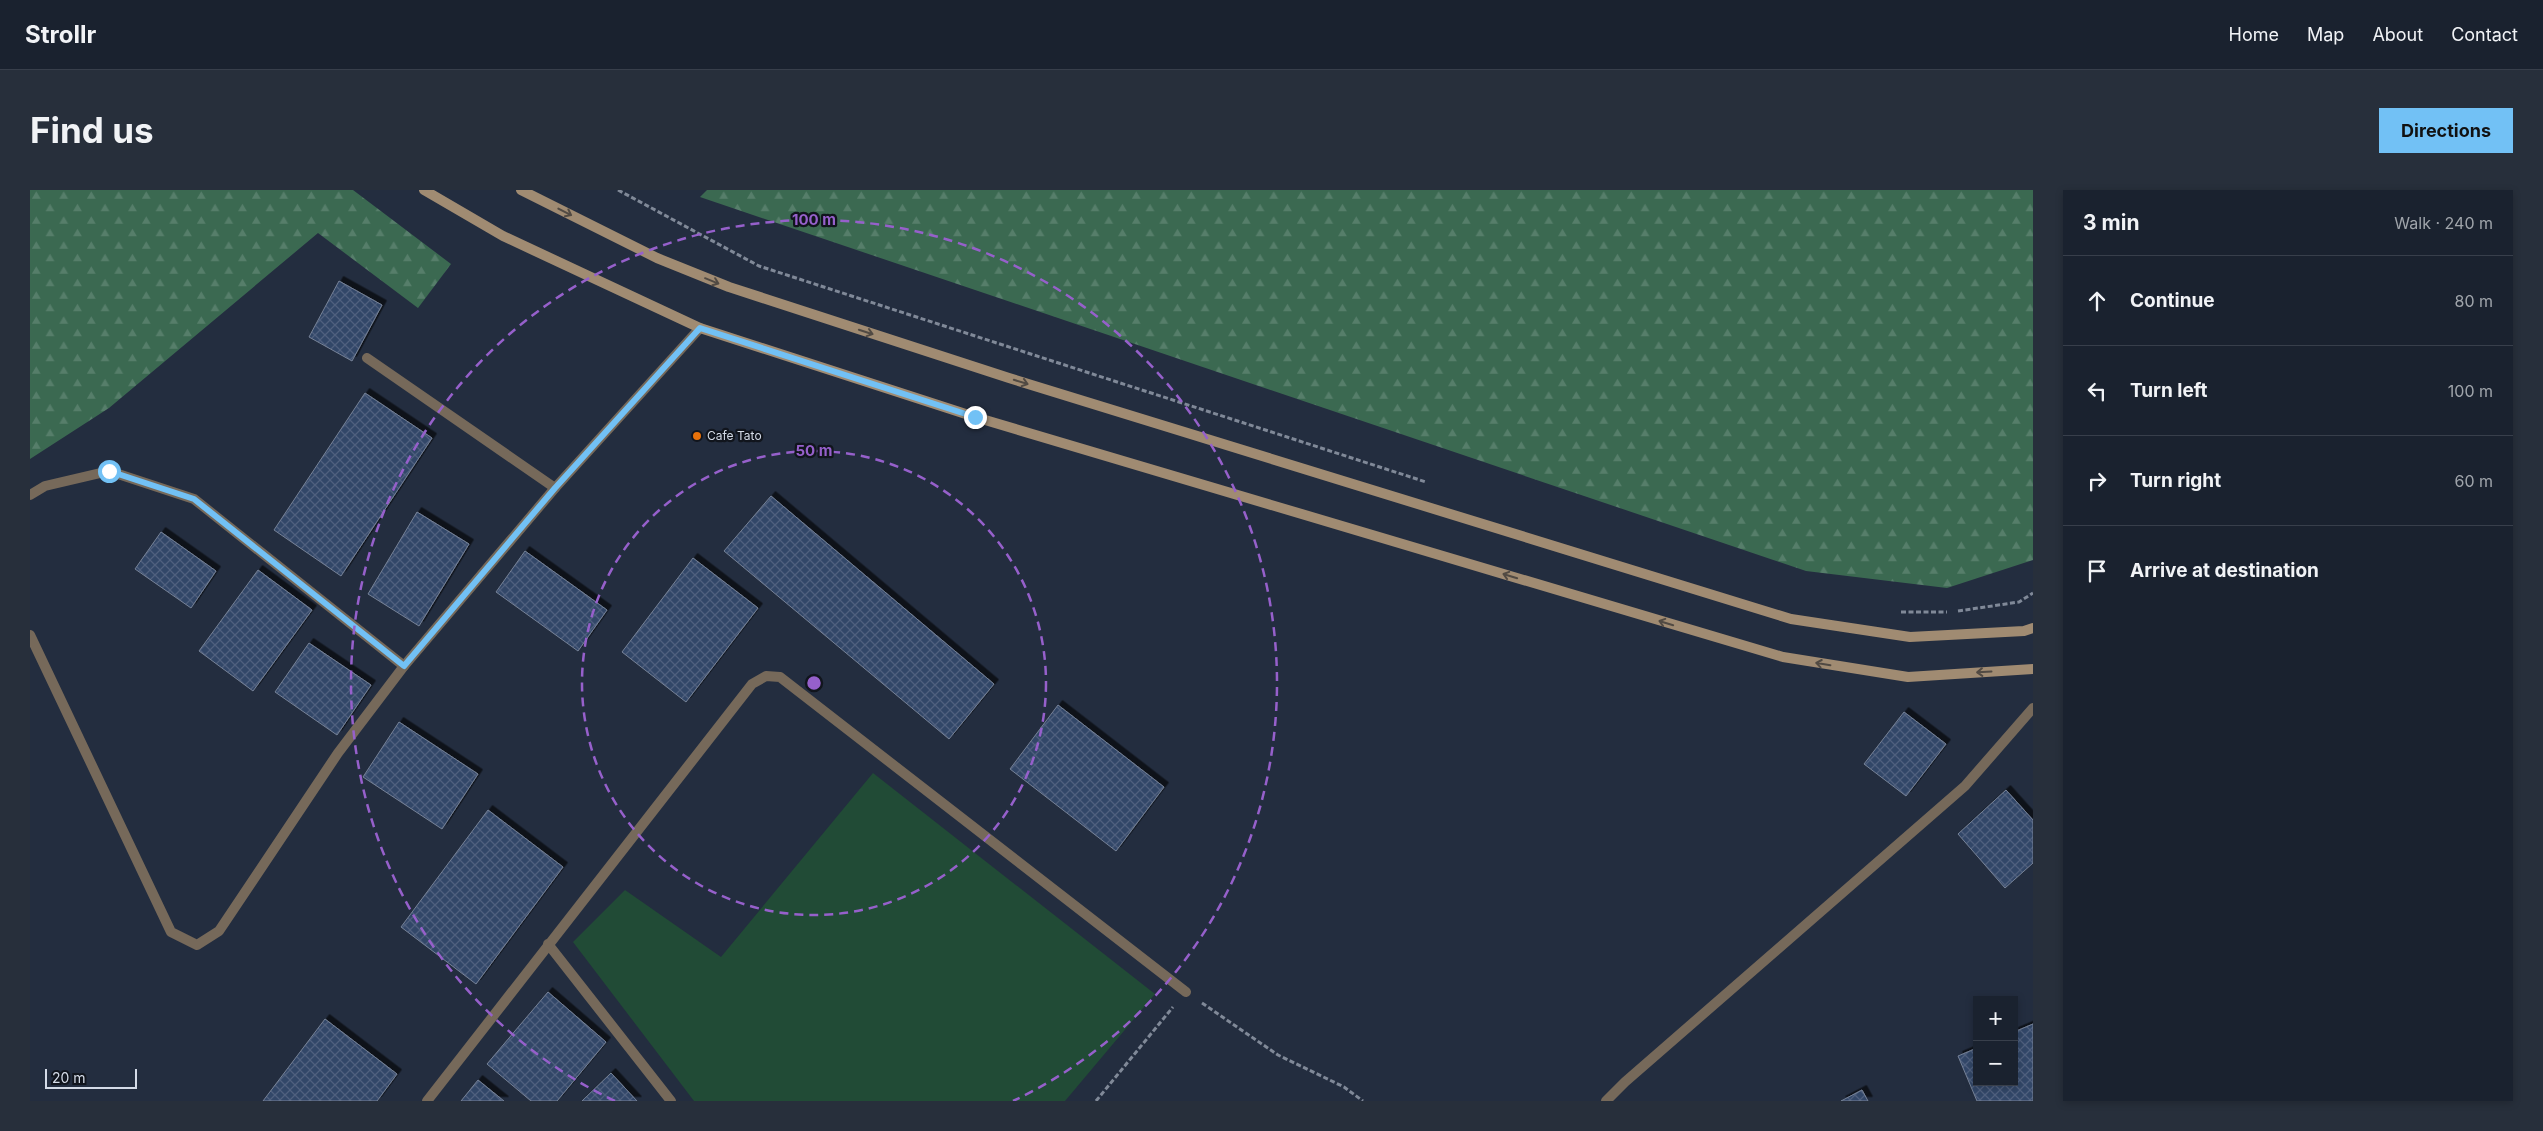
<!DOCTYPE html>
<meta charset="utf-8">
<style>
:root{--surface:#1a222f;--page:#272f3b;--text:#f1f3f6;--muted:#9fa4aa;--line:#383f4b;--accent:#72c1f5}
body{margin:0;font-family:Inter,sans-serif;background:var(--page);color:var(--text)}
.controls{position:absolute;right:15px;bottom:15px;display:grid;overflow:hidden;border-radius:0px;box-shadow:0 2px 8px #0003}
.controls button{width:45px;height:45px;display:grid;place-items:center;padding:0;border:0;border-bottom:1px solid var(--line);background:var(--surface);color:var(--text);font:25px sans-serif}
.scale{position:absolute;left:15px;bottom:12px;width:92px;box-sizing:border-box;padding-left:5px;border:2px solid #d4dbe7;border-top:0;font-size:14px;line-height:18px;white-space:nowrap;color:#d4dbe7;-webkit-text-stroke:4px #11151d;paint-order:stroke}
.stop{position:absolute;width:15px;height:15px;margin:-11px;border:4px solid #72c1f5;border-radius:50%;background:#fff}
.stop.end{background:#72c1f5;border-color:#fff;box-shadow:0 1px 5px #0008}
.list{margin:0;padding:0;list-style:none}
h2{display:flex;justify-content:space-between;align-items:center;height:65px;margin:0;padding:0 20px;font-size:21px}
h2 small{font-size:16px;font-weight:400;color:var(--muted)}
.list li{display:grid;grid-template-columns:32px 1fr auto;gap:15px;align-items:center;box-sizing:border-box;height:90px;padding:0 20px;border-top:1px solid var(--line)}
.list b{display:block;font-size:19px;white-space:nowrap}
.list em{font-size:16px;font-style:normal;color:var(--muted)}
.icon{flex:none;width:28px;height:28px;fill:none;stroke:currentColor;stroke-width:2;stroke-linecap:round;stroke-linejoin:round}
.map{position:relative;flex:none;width:2003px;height:911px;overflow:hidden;border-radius:0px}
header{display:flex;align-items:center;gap:30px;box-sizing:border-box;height:70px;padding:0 25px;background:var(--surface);border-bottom:1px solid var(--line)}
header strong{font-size:24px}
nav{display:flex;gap:28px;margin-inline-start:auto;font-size:18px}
.intro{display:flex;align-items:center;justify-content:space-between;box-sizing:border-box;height:120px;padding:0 30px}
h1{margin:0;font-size:35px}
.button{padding:12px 22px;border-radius:0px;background:var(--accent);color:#111;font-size:18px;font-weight:700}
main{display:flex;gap:30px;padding:0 30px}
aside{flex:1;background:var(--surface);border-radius:0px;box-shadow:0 2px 8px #0003}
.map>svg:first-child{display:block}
</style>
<header>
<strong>Strollr</strong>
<nav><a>Home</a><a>Map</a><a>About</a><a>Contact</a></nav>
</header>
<div class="intro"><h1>Find us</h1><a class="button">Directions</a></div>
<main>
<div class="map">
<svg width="2003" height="911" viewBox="0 0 2003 911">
<defs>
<pattern id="forest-firs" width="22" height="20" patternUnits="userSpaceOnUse" patternTransform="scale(1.25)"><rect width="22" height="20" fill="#3b6951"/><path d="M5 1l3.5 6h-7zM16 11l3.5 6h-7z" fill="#567e6a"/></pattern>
<pattern id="building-cross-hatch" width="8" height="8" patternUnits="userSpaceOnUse" patternTransform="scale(1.25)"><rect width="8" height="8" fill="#324668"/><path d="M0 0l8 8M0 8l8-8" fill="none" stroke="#4f607e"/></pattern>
<filter id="shadow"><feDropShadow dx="4.5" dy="-4.5" stdDeviation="0" flood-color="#0009"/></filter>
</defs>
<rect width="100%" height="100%" fill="#232d3f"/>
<polygon fill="#214b36" points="843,583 1125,804 1035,911 664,911 543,752 595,700 691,767"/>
<g fill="url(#forest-firs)">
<polygon points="0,0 323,0 421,74 388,118 288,43 79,218 0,269"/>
<polygon points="677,0 2003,0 2003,370 1917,398 1776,381 670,7"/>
</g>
<g fill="url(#building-cross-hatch)" stroke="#768297" filter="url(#shadow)">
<polygon points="309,91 352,115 322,171 279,147"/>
<polygon points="335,203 402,248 311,386 244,340"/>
<polygon points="741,306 964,494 919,549 694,361"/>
<polygon points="387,322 439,354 389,436 338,404"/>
<polygon points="131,342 186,381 161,418 105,379"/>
<polygon points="495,361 577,420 548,461 466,402"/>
<polygon points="663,368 728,418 656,512 592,462"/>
<polygon points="228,380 282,420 223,501 169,461"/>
<polygon points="279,453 341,495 307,545 245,502"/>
<polygon points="1028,515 1134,597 1086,661 980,579"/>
<polygon points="1874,522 1916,554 1876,606 1834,574"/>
<polygon points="369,532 448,584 412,639 333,587"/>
<polygon points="1976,600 2003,630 2003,673 1975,698 1928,644"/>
<polygon points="458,620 533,677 446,794 371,737"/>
<polygon points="518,802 576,852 527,911 501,911 457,874"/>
<polygon points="295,829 367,884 347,911 233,911"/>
<polygon points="2003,834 2003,911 1947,911 1928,866 1947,858 1947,892 1984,892 1984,842"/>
<polygon points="581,883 607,911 552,911"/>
<polygon points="448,890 474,911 431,911"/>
<polygon points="1832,900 1838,911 1811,911"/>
</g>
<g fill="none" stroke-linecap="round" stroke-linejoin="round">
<g stroke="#808998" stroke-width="3" stroke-dasharray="5 2.5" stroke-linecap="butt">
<polyline points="588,0 729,76 1396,292"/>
<polyline points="1928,421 1989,412 2003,403"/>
<polyline points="1871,422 1917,422"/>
<polyline points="1172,813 1248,865 1314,897 1333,911"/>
<polyline points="1066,911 1143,817"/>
</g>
<polyline stroke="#76695a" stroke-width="10" points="337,168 525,298"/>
<g stroke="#76695a" stroke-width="10">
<polyline points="0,445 141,742 167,755 189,741 308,563 374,476"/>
<polyline points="518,754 641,911"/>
<polyline points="397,911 722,494 736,486 750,487 1156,802"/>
</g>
<g stroke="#76695a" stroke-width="10">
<polyline points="0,305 15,296 79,281 164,309 374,476 525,298 670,138"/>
<polyline points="1576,911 1595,892 1935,596 2003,518"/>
</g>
<g stroke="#a08b72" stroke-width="10">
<polyline points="394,0 473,46 670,138 945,227 1753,467 1878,487 2003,479"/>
<polyline points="491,0 627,68 699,97 979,188 1761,429 1880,447 1994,441 2003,438"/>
</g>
</g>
<defs><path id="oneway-shaft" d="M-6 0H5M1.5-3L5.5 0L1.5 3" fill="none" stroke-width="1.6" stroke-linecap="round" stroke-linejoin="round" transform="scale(1.25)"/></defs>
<g stroke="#514a43">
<use href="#oneway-shaft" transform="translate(535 22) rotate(27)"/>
<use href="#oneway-shaft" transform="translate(682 91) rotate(22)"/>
<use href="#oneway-shaft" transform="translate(836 142) rotate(18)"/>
<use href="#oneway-shaft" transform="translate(991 192) rotate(17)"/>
<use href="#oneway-shaft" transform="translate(1480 386) rotate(-163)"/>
<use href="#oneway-shaft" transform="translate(1636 433) rotate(-163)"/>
<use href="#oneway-shaft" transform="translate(1793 474) rotate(-171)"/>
<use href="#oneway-shaft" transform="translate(1954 482) rotate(177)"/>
</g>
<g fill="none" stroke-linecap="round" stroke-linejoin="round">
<polyline stroke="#72c1f5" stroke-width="6" points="79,281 164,309 374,476 525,298 670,138 945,227"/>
</g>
<g fill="none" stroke="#9660cb" stroke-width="2.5" stroke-dasharray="9 6">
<circle cx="784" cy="493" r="232"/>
<path d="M585 911A463 463 0 1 1 983 911"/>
</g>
<circle fill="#e8710a" stroke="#11151d" stroke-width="2" cx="667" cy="246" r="5"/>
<g text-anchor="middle" stroke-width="4.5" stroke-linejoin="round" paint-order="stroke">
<g font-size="12" fill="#d4dbe7" stroke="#11151d" text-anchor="start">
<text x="677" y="250">Cafe Tato</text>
</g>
</g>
<circle cx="784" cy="493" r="8" fill="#9660cb" stroke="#11151d" stroke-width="2.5"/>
<g font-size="15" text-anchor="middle" font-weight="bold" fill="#9660cb" stroke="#11151d" stroke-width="4.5" stroke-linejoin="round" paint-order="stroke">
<text x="784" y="35">100 m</text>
<text x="784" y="266">50 m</text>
</g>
</svg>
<div class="controls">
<button>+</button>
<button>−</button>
</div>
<div class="scale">20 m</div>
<div class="stop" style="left:79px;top:281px"></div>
<div class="stop end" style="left:945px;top:227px"></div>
</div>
<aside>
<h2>3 min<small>Walk · 240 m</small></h2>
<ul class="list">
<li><svg class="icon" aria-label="ahead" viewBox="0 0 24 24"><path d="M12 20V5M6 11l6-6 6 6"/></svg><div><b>Continue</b></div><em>80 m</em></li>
<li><svg class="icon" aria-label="left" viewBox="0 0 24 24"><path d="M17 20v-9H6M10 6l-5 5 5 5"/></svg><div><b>Turn left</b></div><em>100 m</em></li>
<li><svg class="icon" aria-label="right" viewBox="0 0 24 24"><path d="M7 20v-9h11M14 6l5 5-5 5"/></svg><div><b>Turn right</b></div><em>60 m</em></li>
<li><svg class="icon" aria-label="arrive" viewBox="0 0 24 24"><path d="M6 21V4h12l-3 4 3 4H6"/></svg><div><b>Arrive at destination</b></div></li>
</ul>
</aside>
</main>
